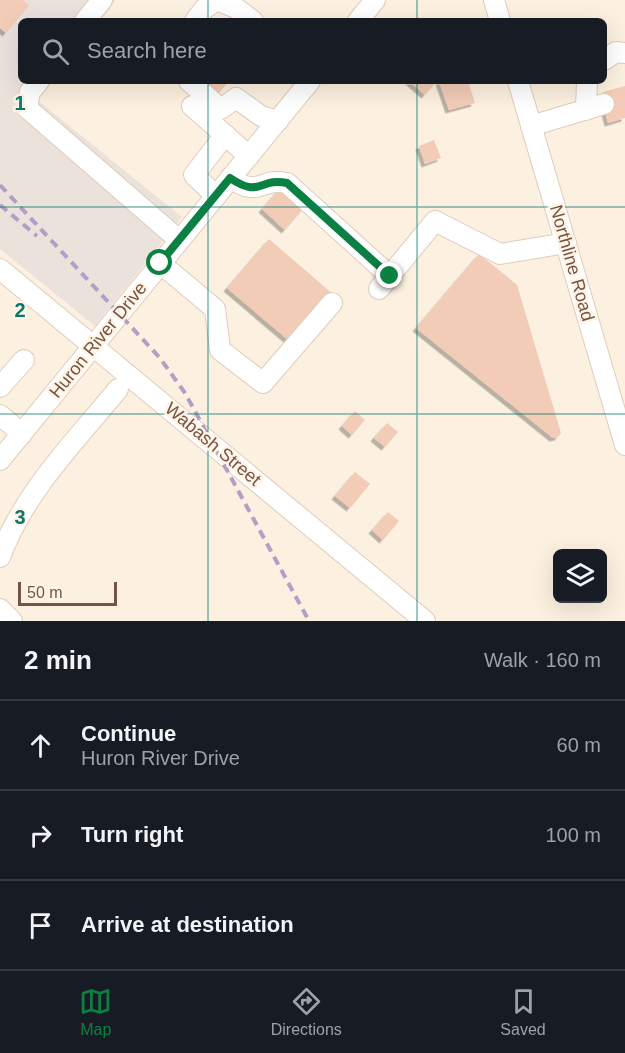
<!DOCTYPE html>
<meta charset="utf-8">
<style>
:root{--surface:#171b24;--page:#242831;--text:#f1f3f6;--muted:#9ea1a6;--line:#363941;--accent:#0b8043}
body{margin:0;font-family:Helvetica,sans-serif;background:var(--page);color:var(--text)}
.controls{position:absolute;right:18px;bottom:18px;display:grid;overflow:hidden;border-radius:9px;box-shadow:0 6px 24px #0002}
.controls button{width:54px;height:54px;display:grid;place-items:center;padding:0;border:0;border-bottom:2px solid var(--line);background:var(--surface);color:var(--text);font:30px sans-serif}
.scale{position:absolute;left:18px;bottom:15px;width:99px;box-sizing:border-box;padding-left:6px;border:3px solid #735547;border-top:0;font-size:16px;line-height:21px;white-space:nowrap;color:#735547;-webkit-text-stroke:4px #fff4e6;paint-order:stroke}
.stop{position:absolute;width:18px;height:18px;margin:-14px;border:4px solid #0b8043;border-radius:50%;background:#fff}
.stop.end{background:#0b8043;border-color:#fff;box-shadow:0 2px 6px #0008}
.list{margin:0;padding:0;list-style:none}
h2{display:flex;justify-content:space-between;align-items:center;height:78px;margin:0;padding:0 24px;font-size:26px}
h2 small{font-size:20px;font-weight:400;color:var(--muted)}
.list li{display:grid;grid-template-columns:39px 1fr auto;gap:18px;align-items:center;box-sizing:border-box;height:90px;padding:0 24px;border-top:2px solid var(--line)}
.list b{display:block;font-size:22px;white-space:nowrap}
.list p{margin:0;font-size:20px;white-space:nowrap;color:var(--muted)}
.list em{font-size:20px;font-style:normal;color:var(--muted)}
.icon{flex:none;width:33px;height:33px;fill:none;stroke:currentColor;stroke-width:2;stroke-linecap:round;stroke-linejoin:round}
.map{position:relative;flex:none;width:625px;height:621px;overflow:hidden}
.search{position:absolute;background:var(--surface);box-shadow:0 6px 24px #0002;left:18px;right:18px;top:18px;height:66px;display:flex;align-items:center;gap:15px;box-sizing:border-box;padding:0 21px;border-radius:9px;color:var(--muted);font-size:22px}
.sheet{height:348px;background:var(--surface)}
nav{display:flex;justify-content:space-around;align-items:center;box-sizing:border-box;height:84px;border-top:2px solid var(--line);background:var(--surface);font-size:16px;color:var(--muted)}
nav a{display:grid;justify-items:center;gap:3px}
nav .on{color:var(--accent)}
.map>svg:first-child{display:block}
</style>
<div class="map">
<svg width="625" height="621" viewBox="0 0 625 621">
<defs>
<filter id="shadow"><feDropShadow dx="-3.5" dy="3.5" stdDeviation="0" flood-color="#0004"/></filter>
</defs>
<rect width="100%" height="100%" fill="#fcf0e0"/>
<polygon fill="#ebe2dc" points="0,0 116,0 99,21 21,21 21,81 51,81 36,99 182,217 95,326 0,249"/>
<g fill="#f2ccb7" filter="url(#shadow)">
<polygon points="0,0 23,0 29,5 6,33 0,28"/>
<polygon points="201,81 229,81 214,99"/>
<polygon points="409,81 437,81 425,95"/>
<polygon points="439,81 468,81 475,103 449,110"/>
<polygon points="625,86 625,118 608,123 601,95 603,92"/>
<polygon points="434,140 441,158 425,164 419,146"/>
<polygon points="281,187 305,207 285,230 262,209"/>
<polygon points="269,239 334,295 293,344 227,288"/>
<polygon points="479,254 517,285 561,433 558,437 553,438 416,328"/>
<polygon points="355,411 365,420 352,435 342,426"/>
<polygon points="387,423 398,432 385,447 374,438"/>
<polygon points="355,472 370,484 350,508 335,496"/>
<polygon points="388,512 399,521 383,540 372,530"/>
</g>
<g fill="none" stroke-linecap="round" stroke-linejoin="round">
<g stroke="#e0ccbc" stroke-width="22">
<g id="minor">
<polyline points="494,0 500,21"/>
<polyline points="85,21 102,0"/>
<polyline points="195,21 204,9 217,0 236,8 253,21"/>
<polyline points="358,21 375,0"/>
<polyline points="604,60 616,52 625,53"/>
<polyline points="39,81 30,92 27,108 179,240"/>
<polyline points="189,81 221,109 236,98 261,116 278,121"/>
<polyline points="518,81 625,445"/>
<polyline points="192,106 249,156"/>
<polyline points="586,110 587,81"/>
<polyline points="531,126 604,104"/>
<path d="M 230,178 C 261,199 259,177 287,183 L 390,276"/>
<polyline points="216,196 194,175 225,135"/>
<polyline points="160,263 215,309 220,350 263,383 332,303"/>
<polyline points="0,269 425,621"/>
<polyline points="379,289 435,221 500,254 566,243"/>
<polyline points="0,387 24,360"/>
<polyline points="0,415 22,434"/>
<polyline points="0,460 310,81"/>
<path d="M 0,557 C 24,492 75,442 118,389"/>
<polyline points="0,609 12,621"/>
</g>
</g>
<use href="#minor" stroke="#fff" stroke-width="20"/>
<g stroke="#b29fc5" stroke-width="4" stroke-dasharray="9 6" stroke-linecap="butt">
<polyline points="0,185 160,358 185,393 309,621"/>
<polyline points="0,205 37,236"/>
</g>
</g>
<g fill="none" stroke-linecap="round" stroke-linejoin="round">
<path stroke="#0b8043" stroke-width="8" d="M 160,263 L 230,178 C 261,199 259,177 287,183 L 390,276"/>
</g>
<path fill="none" stroke="#0f766e" stroke-width="1.5" stroke-opacity="0.55" d="M 208,0 L 208,21M 417,0 L 417,21M 208,81 L 208,621M 417,81 L 417,621M 0,207 L 625,207M 0,414 L 625,414"/>
<g text-anchor="middle" stroke-width="5" stroke-linejoin="round" paint-order="stroke">
<g font-size="18" fill="#735547" stroke="#fff4e6">
<text transform="translate(572 263) rotate(74)" y="6">Northline Road</text>
<text transform="translate(98 340) rotate(-51)" y="6">Huron River Drive</text>
<text transform="translate(213 444) rotate(40)" y="6">Wabash Street</text>
</g>
</g>
<g font-size="20" text-anchor="middle" font-weight="bold" fill="#0f766e" stroke="#fff4e6" stroke-width="5" stroke-linejoin="round" paint-order="stroke">
<text x="20" y="110">1</text>
<text x="20" y="317">2</text>
<text x="20" y="524">3</text>
</g>
</svg>
<div class="controls">
<button><svg class="icon" aria-label="layers" viewBox="0 0 24 24"><path d="M12 4l9 5-9 5-9-5zM3 14l9 5 9-5"/></svg></button>
</div>
<div class="scale">50 m</div>
<div class="stop" style="left:160px;top:263px"></div>
<div class="stop end" style="left:390px;top:276px"></div>
<div class="search"><svg class="icon" aria-label="search" viewBox="0 0 24 24"><circle cx="10" cy="10" r="6"/><path d="M15 15l6 6"/></svg>Search here</div>
</div>
<section class="sheet">
<h2>2 min<small>Walk · 160 m</small></h2>
<ul class="list">
<li><svg class="icon" aria-label="ahead" viewBox="0 0 24 24"><path d="M12 20V5M6 11l6-6 6 6"/></svg><div><b>Continue</b><p>Huron River Drive</p></div><em>60 m</em></li>
<li><svg class="icon" aria-label="right" viewBox="0 0 24 24"><path d="M7 20v-9h11M14 6l5 5-5 5"/></svg><div><b>Turn right</b></div><em>100 m</em></li>
<li><svg class="icon" aria-label="arrive" viewBox="0 0 24 24"><path d="M6 21V4h12l-3 4 3 4H6"/></svg><div><b>Arrive at destination</b></div></li>
</ul>
</section>
<nav>
<a class="on"><svg class="icon" aria-label="map" viewBox="0 0 24 24"><path d="M3 6l6-2 6 2 6-2v14l-6 2-6-2-6 2zM9 4v14M15 6v14"/></svg>Map</a>
<a><svg class="icon" aria-label="directions" viewBox="0 0 24 24"><path d="M12 3l9 9-9 9-9-9zM9 14v-3h6M13 9l2 2-2 2"/></svg>Directions</a>
<a><svg class="icon" aria-label="saved" viewBox="0 0 24 24"><path d="M7 4h10v16l-5-4-5 4z"/></svg>Saved</a>
</nav>
